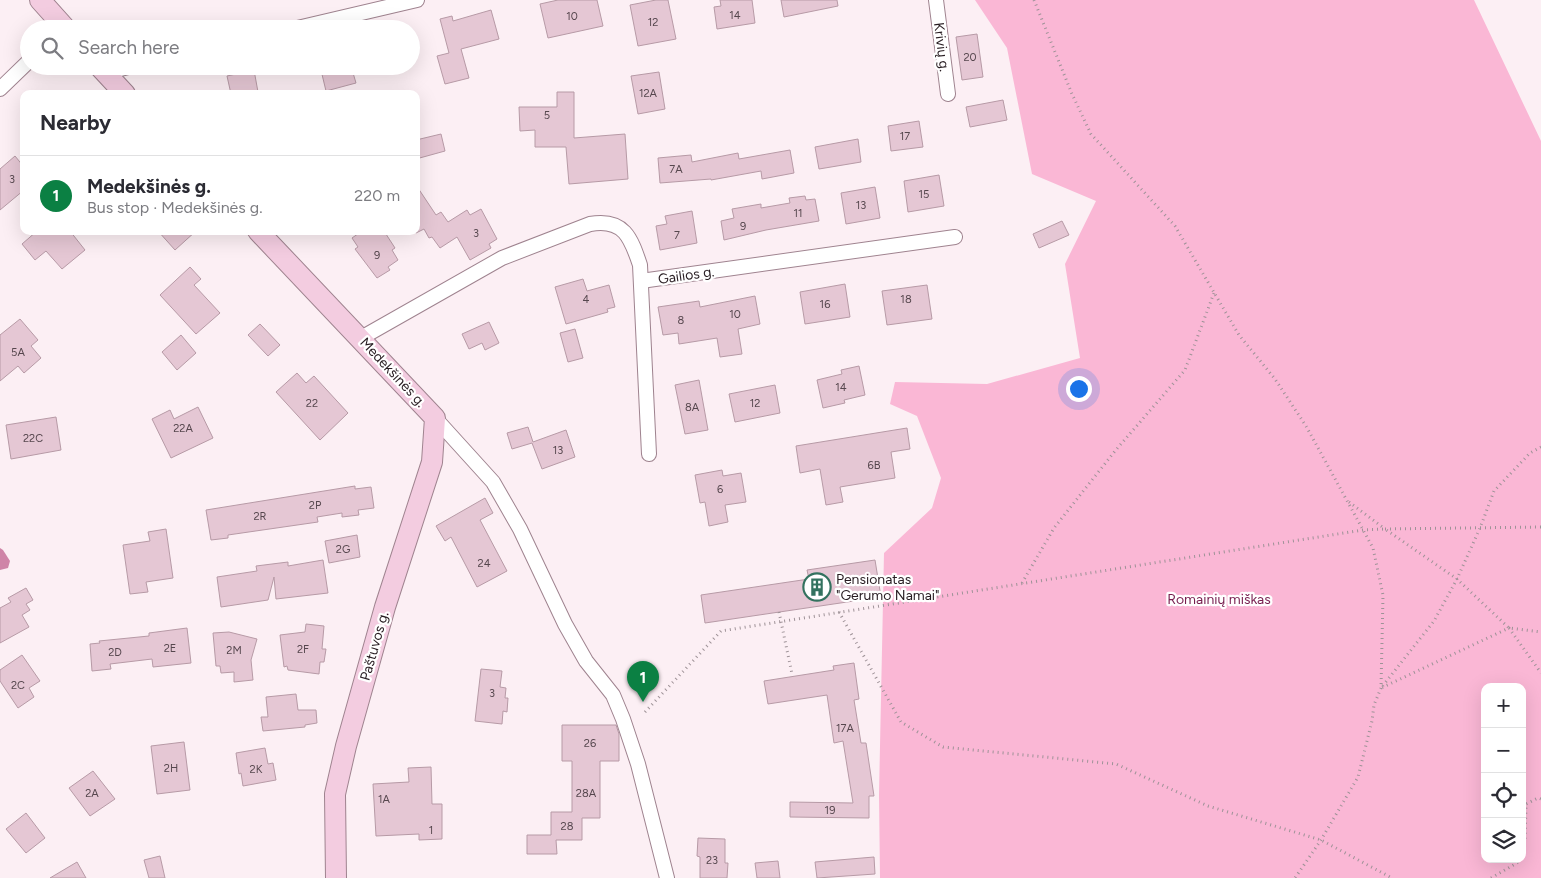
<!DOCTYPE html>
<meta charset="utf-8">
<style>
:root{--surface:#fff;--page:#f2f2f3;--text:#2b2b33;--muted:#7c7c81;--line:#e1e1e2;--accent:#0b8043}
body{margin:0;font-family:Figtree,sans-serif;background:var(--page);color:var(--text)}
.controls{position:absolute;right:15px;bottom:15px;display:grid;overflow:hidden;border-radius:10px;box-shadow:0 5px 20px #0002}
.controls button{width:45px;height:45px;display:grid;place-items:center;padding:0;border:0;border-bottom:1px solid var(--line);background:var(--surface);color:var(--text);font:25px sans-serif}
.you{position:absolute;left:1078px;top:388px;width:18px;height:18px;margin:-12px;border:4px solid #fff;border-radius:50%;background:#1a73e8;box-shadow:0 0 0 8px #1a73e833}
.badge{display:grid;place-items:center;width:32px;height:32px;border-radius:50%;background:var(--accent);color:#fff;font-size:16px;font-weight:700}
.pin{position:absolute;translate:-50% -41px;filter:drop-shadow(0 1px 2px #0008)}
.pin::after{content:'';position:absolute;top:26px;width:18px;height:15px;background:inherit;clip-path:polygon(0 0,100% 0,50% 100%)}
.list{margin:0;padding:0;list-style:none}
h2{display:flex;justify-content:space-between;align-items:center;height:65px;margin:0;padding:0 20px;font-size:21px}
h2 small{font-size:16px;font-weight:400;color:var(--muted)}
.list li{display:grid;grid-template-columns:32px 1fr auto;gap:15px;align-items:center;box-sizing:border-box;height:80px;padding:0 20px;border-top:1px solid var(--line)}
.list b{display:block;font-size:19px;white-space:nowrap}
.list p{margin:0;font-size:16px;white-space:nowrap;color:var(--muted)}
.list em{font-size:16px;font-style:normal;color:var(--muted)}
.icon{flex:none;width:28px;height:28px;fill:none;stroke:currentColor;stroke-width:2;stroke-linecap:round;stroke-linejoin:round}
.map{position:relative;flex:none;width:1541px;height:878px;overflow:hidden}
.search{position:absolute;background:var(--surface);box-shadow:0 5px 20px #0002;left:20px;top:20px;width:400px;height:55px;display:flex;align-items:center;gap:12px;box-sizing:border-box;padding:0 18px;border-radius:28px;color:var(--muted);font-size:19px}
.panel{position:absolute;background:var(--surface);box-shadow:0 5px 20px #0002;left:20px;top:90px;width:400px;height:145px;border-radius:10px}
.map>svg:first-child{display:block}
</style>
<div class="map">
<svg width="1541" height="878" viewBox="0 0 1541 878">
<rect width="100%" height="100%" fill="#fceff4"/>
<path fill="#fab7d5" fill-rule="evenodd" d="M 975,0 L 1474,0 L 1541,141 L 1541,878 L 880,878 L 879,795 L 884,553 L 932,508 L 941,478 L 917,416 L 890,404 L 895,382 L 987,384 L 1080,358 L 1065,264 L 1096,201 L 1032,174 L 1007,48 ZM 1485,687 L 1522,687 L 1522,859 L 1485,859 Z"/>
<polygon fill="#cf84a7" points="0,548 3,550 10,561 8,568 0,570"/>
<g fill="#e5c7d4" stroke="#b79aa6">
<polygon points="558,0 597,0 603,26 548,38 540,4"/>
<polygon points="656,0 668,0 676,39 638,46 630,5"/>
<polygon points="720,0 752,0 755,23 717,29 714,7 721,6"/>
<polygon points="781,0 837,0 838,6 784,17"/>
<polygon points="491,10 499,39 461,49 469,78 445,84 437,56 449,53 440,19 452,16 453,21"/>
<polygon points="977,34 983,77 962,80 956,37"/>
<polygon points="320,66 351,66 356,83 326,91"/>
<polygon points="254,70 258,92 231,94 227,76"/>
<polygon points="659,72 665,109 638,114 631,76"/>
<polygon points="557,92 574,92 574,138 625,134 628,179 569,184 566,147 535,147 535,130 520,131 519,107 557,107"/>
<polygon points="1003,100 1007,120 970,127 966,107"/>
<polygon points="919,121 923,147 891,151 888,126"/>
<polygon points="441,134 445,151 416,159 416,140"/>
<polygon points="858,139 861,162 819,169 815,147"/>
<polygon points="790,150 794,173 762,179 761,171 711,180 711,179 660,183 658,158 691,155 692,162 738,153 739,159"/>
<polygon points="15,156 24,167 24,190 0,210 0,169"/>
<polygon points="939,175 944,206 908,212 904,181"/>
<polygon points="416,185 436,215 441,212 448,222 467,210 470,215 481,209 497,239 489,244 491,248 470,260 457,237 440,248 432,237 429,238 424,229 416,233"/>
<polygon points="875,187 880,218 846,224 841,193"/>
<polygon points="805,196 806,200 815,199 819,221 766,230 724,240 721,221 734,218 732,209 761,204 761,208 790,203 789,198"/>
<polygon points="692,211 697,243 660,250 656,226 667,224 665,216"/>
<polygon points="1062,221 1069,235 1039,248 1033,234"/>
<polygon points="37,231 70,231 85,250 62,269 46,251 35,260 22,244"/>
<polygon points="158,231 196,231 175,250"/>
<polygon points="362,231 384,231 395,248 392,250 398,260 388,267 390,270 377,278 355,249 358,247 352,238"/>
<polygon points="190,267 201,279 194,285 220,313 196,334 160,295"/>
<polygon points="583,279 587,291 609,285 615,307 607,309 608,312 566,324 555,287"/>
<polygon points="845,284 850,317 805,324 800,292"/>
<polygon points="927,285 932,319 887,325 882,291"/>
<polygon points="755,296 760,324 738,329 742,354 720,357 717,338 679,344 678,333 663,335 658,307 699,301 700,307"/>
<polygon points="20,319 38,340 31,346 41,358 24,373 18,366 0,381 0,335"/>
<polygon points="489,322 499,343 485,350 482,343 469,349 462,334"/>
<polygon points="260,324 280,345 268,356 248,335"/>
<polygon points="575,329 583,358 568,362 560,333"/>
<polygon points="181,335 196,353 177,370 162,352"/>
<polygon points="859,366 865,395 844,400 845,403 823,408 817,380 842,374 841,370"/>
<polygon points="297,373 306,383 314,376 348,413 320,440 276,392"/>
<polygon points="699,380 708,430 685,434 675,385"/>
<polygon points="775,385 780,413 735,422 729,394"/>
<polygon points="198,407 213,438 171,458 152,419 170,410 174,419"/>
<polygon points="56,417 61,450 11,459 6,425"/>
<polygon points="528,427 533,442 566,430 575,457 542,469 532,443 512,449 507,433"/>
<polygon points="907,428 910,449 891,452 895,478 840,487 843,502 826,505 820,469 800,473 796,446"/>
<polygon points="722,470 723,476 741,473 746,502 725,505 728,522 709,526 705,502 700,503 695,475"/>
<polygon points="355,486 355,489 371,487 374,508 358,510 359,515 342,517 342,513 317,517 318,522 228,535 228,538 211,540 206,510"/>
<polygon points="485,498 493,513 480,520 507,571 477,587 451,537 445,541 436,526"/>
<polygon points="166,529 173,578 146,582 148,592 130,594 123,545 150,541 148,532"/>
<polygon points="357,535 360,557 329,563 325,541"/>
<polygon points="323,560 328,593 276,599 274,577 268,600 221,607 217,577 257,571 256,566 288,562 288,566"/>
<polygon points="875,560 881,597 705,623 701,595 809,579 807,570"/>
<polygon points="26,588 33,600 26,604 30,610 22,615 29,627 0,643 0,608 11,602 8,598"/>
<polygon points="306,624 324,626 322,649 326,649 324,662 320,662 319,674 288,670 287,666 284,667 280,635 305,632"/>
<polygon points="187,628 191,663 153,667 152,659 110,664 111,669 92,671 90,644 100,643 99,641 149,636 149,633"/>
<polygon points="229,632 257,639 251,660 253,680 234,682 234,672 221,673 220,666 216,666 213,633"/>
<polygon points="22,655 40,681 29,688 34,697 18,708 0,681 0,670"/>
<polygon points="854,663 859,699 854,700 861,743 866,743 874,796 869,796 869,818 790,817 790,802 853,803 843,741 834,743 827,695 768,704 764,681 834,670 833,666"/>
<polygon points="481,669 502,671 500,687 506,688 505,698 508,698 507,712 503,711 502,724 475,721"/>
<polygon points="296,694 298,710 316,710 317,723 305,725 305,727 263,731 261,717 268,717 266,697"/>
<polygon points="562,725 616,725 619,734 619,761 600,761 600,818 582,818 582,840 556,840 557,854 527,854 527,835 551,835 551,812 572,812 572,761 562,761"/>
<polygon points="184,742 190,790 157,794 151,746"/>
<polygon points="265,748 268,764 273,763 276,780 243,786 241,773 239,774 236,753"/>
<polygon points="431,767 432,804 442,804 442,839 419,840 419,834 376,836 373,784 409,782 408,768"/>
<polygon points="93,771 115,799 90,816 69,788"/>
<polygon points="26,813 45,838 26,853 6,829"/>
<polygon points="698,838 725,839 725,863 728,863 727,878 700,878 700,857 697,856"/>
<polygon points="160,856 165,878 149,878 144,860"/>
<polygon points="874,857 875,874 817,878 815,862"/>
<polygon points="778,861 780,878 757,878 755,863"/>
<polygon points="77,862 86,878 50,878"/>
</g>
<g fill="none" stroke-linecap="round" stroke-linejoin="round">
<g stroke="#9f838f" stroke-width="16">
<g id="street">
<polyline points="936,0 948,94"/>
<polyline points="293,29 417,0"/>
<polyline points="105,73 132,66"/>
<polyline points="0,89 29,61"/>
<polyline points="641,281 955,237"/>
<path d="M 361,338 L 502,258 L 590,224 C 624,218 631,238 640,265 L 649,454"/>
<polyline points="435,418 493,482 520,529 565,624 586,661 613,695 623,719 638,764 667,878"/>
</g>
</g>
<g stroke="#9f838f" stroke-width="22">
<g id="secondary">
<polyline points="40,0 66,29"/>
<polyline points="99,66 125,94"/>
<polyline points="258,231 435,418 432,462 385,607 346,746 335,794 336,878"/>
</g>
</g>
<g stroke="#9e9297" stroke-width="3" stroke-dasharray="1 4" stroke-linecap="butt">
<polyline points="1034,0 1072,94 1091,134 1175,226 1239,335 1275,379 1306,426 1373,548 1383,595 1381,688 1374,705 1372,721 1358,777 1321,840 1295,878"/>
<polyline points="1541,447 1530,453 1494,491 1480,528 1457,579 1434,621 1381,688 1509,628 1541,673"/>
<polyline points="1349,502 1385,529 1541,527"/>
<polyline points="1022,583 1054,528 1115,451 1185,370 1214,293"/>
<polyline points="779,612 792,674"/>
<polyline points="839,612 901,722 943,747 1116,764 1208,806 1321,840 1392,878"/>
<polyline points="645,712 721,631 1363,530 1385,529 1457,579 1509,628 1541,632"/>
<polyline points="1522,848 1525,841 1526,804 1538,798 1541,799"/>
<polyline points="1491,878 1517,863 1518,859"/>
</g>
<use href="#street" stroke="#fff" stroke-width="14"/>
<use href="#secondary" stroke="#f3cce0" stroke-width="20"/>
</g>
<defs>
<g id="building-ring" transform="scale(1.4375)"><circle r="9.5" fill="#fff" stroke="#33725f" stroke-width="1.5"/><path d="M-4-6H4V6H1V3H-1V6H-4ZM-2.5-4.3h1.7v1.8h-1.7ZM.8-4.3h1.7v1.8H.8ZM-2.5-1h1.7V.8h-1.7ZM.8-1h1.7V.8H.8Z" fill="#33725f"/></g>
</defs>
<g fill-rule="evenodd">
<use href="#building-ring" x="817" y="587"/>
</g>
<g text-anchor="middle" stroke-width="4.5" stroke-linejoin="round" paint-order="stroke">
<g font-size="11" fill="#56474e">
<text x="735" y="19">14</text>
<text x="572" y="20">10</text>
<text x="653" y="26">12</text>
<text x="970" y="61">20</text>
<text x="648" y="97">12A</text>
<text x="547" y="119">5</text>
<text x="905" y="140">17</text>
<text x="676" y="173">7A</text>
<text x="12" y="183">3</text>
<text x="924" y="198">15</text>
<text x="861" y="209">13</text>
<text x="798" y="217">11</text>
<text x="743" y="230">9</text>
<text x="476" y="237">3</text>
<text x="677" y="239">7</text>
<text x="377" y="259">9</text>
<text x="586" y="303">4</text>
<text x="906" y="303">18</text>
<text x="825" y="308">16</text>
<text x="735" y="318">10</text>
<text x="681" y="324">8</text>
<text x="18" y="356">5A</text>
<text x="841" y="391">14</text>
<text x="312" y="407">22</text>
<text x="755" y="407">12</text>
<text x="692" y="411">8A</text>
<text x="183" y="432">22A</text>
<text x="33" y="442">22C</text>
<text x="558" y="454">13</text>
<text x="874" y="469">6B</text>
<text x="720" y="493">6</text>
<text x="315" y="509">2P</text>
<text x="260" y="520">2R</text>
<text x="343" y="553">2G</text>
<text x="484" y="567">24</text>
<text x="170" y="652">2E</text>
<text x="303" y="653">2F</text>
<text x="234" y="654">2M</text>
<text x="115" y="656">2D</text>
<text x="18" y="689">2C</text>
<text x="492" y="697">3</text>
<text x="845" y="732">17A</text>
<text x="590" y="747">26</text>
<text x="171" y="772">2H</text>
<text x="256" y="773">2K</text>
<text x="92" y="797">2A</text>
<text x="586" y="797">28A</text>
<text x="384" y="803">1A</text>
<text x="830" y="814">19</text>
<text x="567" y="830">28</text>
<text x="431" y="834">1</text>
<text x="712" y="864">23</text>
</g>
<g font-size="14" fill="#271c21" stroke="#fff">
<text transform="translate(942 47) rotate(83)" y="5">Krivių g.</text>
<text transform="translate(686 275) rotate(-8)" y="5">Gailios g.</text>
<text transform="translate(393 372) rotate(47)" y="5">Medekšinės g.</text>
<text transform="translate(374 646) rotate(-74)" y="5">Paštuvos g.</text>
</g>
<g font-size="14" fill="#271c21" stroke="#fff" text-anchor="start">
<text x="836" y="584">Pensionatas<tspan x="836" dy="16">"Gerumo Namai"</tspan></text>
</g>
<g font-size="14" fill="#771e4f" stroke="#fff">
<text x="1219" y="604">Romainių miškas</text>
</g>
</g>
</svg>
<div class="controls">
<button>+</button>
<button>−</button>
<button><svg class="icon" aria-label="locate" viewBox="0 0 24 24"><circle cx="12" cy="12" r="6"/><path d="M12 2v4M12 18v4M2 12h4M18 12h4"/></svg></button>
<button><svg class="icon" aria-label="layers" viewBox="0 0 24 24"><path d="M12 4l9 5-9 5-9-5zM3 14l9 5 9-5"/></svg></button>
</div>
<div class="you"></div>
<div class="pin badge" style="left:643px;top:702px">1</div>
<div class="search"><svg class="icon" aria-label="search" viewBox="0 0 24 24"><circle cx="10" cy="10" r="6"/><path d="M15 15l6 6"/></svg>Search here</div>
<section class="panel">
<h2>Nearby<small></small></h2>
<ul class="list">
<li><span class="badge">1</span><div><b>Medekšinės g.</b><p>Bus stop · Medekšinės g.</p></div><em>220 m</em></li>
</ul>
</section>
</div>
